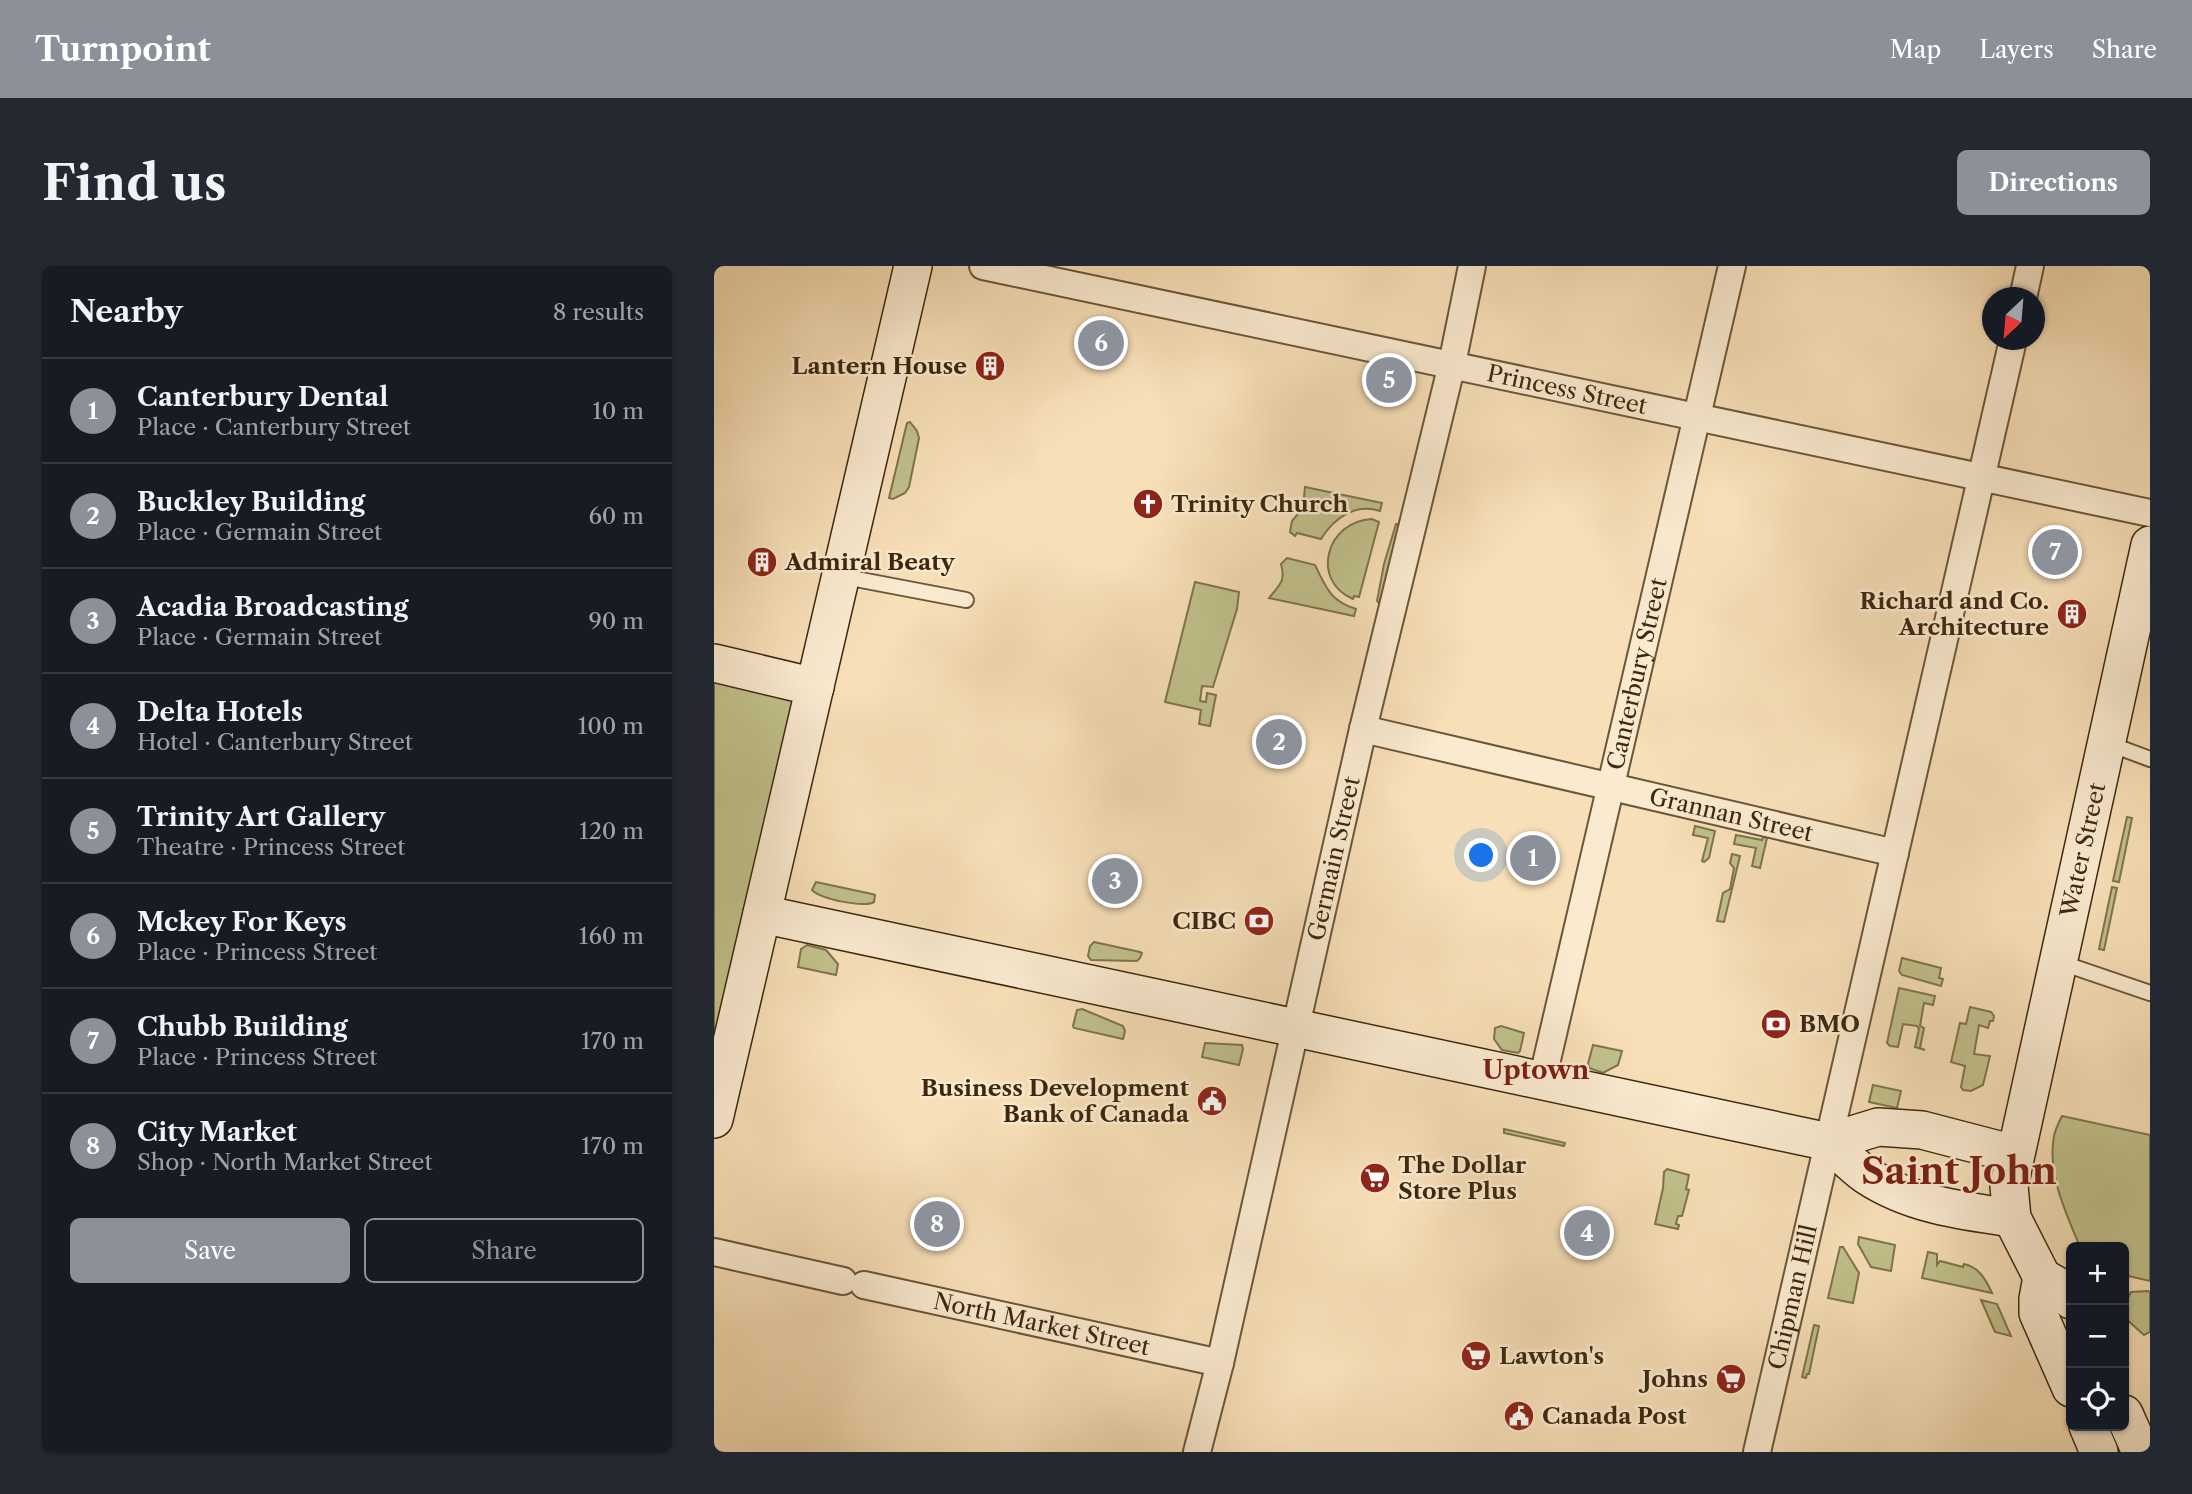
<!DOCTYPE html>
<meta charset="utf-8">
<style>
:root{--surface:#171b24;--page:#242831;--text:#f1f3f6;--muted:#9ea1a6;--line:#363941;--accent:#8c9099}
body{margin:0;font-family:"Libre Caslon Text",serif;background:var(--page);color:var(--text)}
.controls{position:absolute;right:21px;bottom:21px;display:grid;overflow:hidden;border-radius:10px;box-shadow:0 2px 5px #0004}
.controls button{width:63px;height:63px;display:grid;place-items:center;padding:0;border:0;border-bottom:2px solid var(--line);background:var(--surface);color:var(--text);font:35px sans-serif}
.compass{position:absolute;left:1268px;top:21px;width:63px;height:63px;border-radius:50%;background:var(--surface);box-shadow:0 2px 5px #0004;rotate:206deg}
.you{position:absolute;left:768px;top:590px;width:24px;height:24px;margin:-18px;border:5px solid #fff;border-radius:50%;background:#1a73e8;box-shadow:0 0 0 10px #1a73e833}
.badge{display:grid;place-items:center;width:46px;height:46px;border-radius:50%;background:var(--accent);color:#fff;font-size:23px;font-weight:700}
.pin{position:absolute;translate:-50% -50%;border:4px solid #fff;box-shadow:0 2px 7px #0006}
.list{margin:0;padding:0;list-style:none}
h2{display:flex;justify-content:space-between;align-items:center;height:91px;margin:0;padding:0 28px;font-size:30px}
h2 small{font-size:23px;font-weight:400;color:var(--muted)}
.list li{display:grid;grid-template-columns:46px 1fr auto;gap:21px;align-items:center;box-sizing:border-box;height:105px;padding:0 28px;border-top:2px solid var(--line)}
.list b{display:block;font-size:26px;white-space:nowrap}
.list p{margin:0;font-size:23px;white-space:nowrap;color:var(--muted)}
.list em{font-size:23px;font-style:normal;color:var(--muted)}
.actions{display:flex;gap:14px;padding:21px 28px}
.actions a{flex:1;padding:16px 0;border:2px solid var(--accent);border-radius:10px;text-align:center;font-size:24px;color:var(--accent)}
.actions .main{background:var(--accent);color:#fff}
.icon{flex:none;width:38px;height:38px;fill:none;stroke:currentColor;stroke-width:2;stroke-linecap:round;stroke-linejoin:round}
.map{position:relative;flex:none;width:1436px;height:1186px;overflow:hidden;border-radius:10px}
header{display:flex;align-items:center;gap:42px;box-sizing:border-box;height:98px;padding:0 35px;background:var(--accent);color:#fff}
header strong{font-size:33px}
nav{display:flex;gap:38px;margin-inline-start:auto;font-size:24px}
.intro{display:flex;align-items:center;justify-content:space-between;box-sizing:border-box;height:168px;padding:0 42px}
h1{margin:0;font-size:49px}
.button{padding:18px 32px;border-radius:10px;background:var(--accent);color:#fff;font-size:24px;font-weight:700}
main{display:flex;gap:42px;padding:0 42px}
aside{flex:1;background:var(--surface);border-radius:10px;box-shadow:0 2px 5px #0004}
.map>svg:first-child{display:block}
</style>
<header>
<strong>Turnpoint</strong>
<nav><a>Map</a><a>Layers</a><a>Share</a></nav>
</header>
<div class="intro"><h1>Find us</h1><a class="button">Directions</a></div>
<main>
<aside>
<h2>Nearby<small>8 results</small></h2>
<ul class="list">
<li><span class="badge">1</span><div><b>Canterbury Dental</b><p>Place · Canterbury Street</p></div><em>10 m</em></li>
<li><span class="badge">2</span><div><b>Buckley Building</b><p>Place · Germain Street</p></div><em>60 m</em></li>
<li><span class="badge">3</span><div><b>Acadia Broadcasting</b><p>Place · Germain Street</p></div><em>90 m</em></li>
<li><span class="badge">4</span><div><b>Delta Hotels</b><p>Hotel · Canterbury Street</p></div><em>100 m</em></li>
<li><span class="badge">5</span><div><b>Trinity Art Gallery</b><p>Theatre · Princess Street</p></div><em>120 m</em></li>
<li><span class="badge">6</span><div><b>Mckey For Keys</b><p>Place · Princess Street</p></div><em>160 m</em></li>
<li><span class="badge">7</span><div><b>Chubb Building</b><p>Place · Princess Street</p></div><em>170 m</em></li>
<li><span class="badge">8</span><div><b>City Market</b><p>Shop · North Market Street</p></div><em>170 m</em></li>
</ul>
<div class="actions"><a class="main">Save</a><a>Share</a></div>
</aside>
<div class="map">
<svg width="1436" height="1186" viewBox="0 0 1436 1186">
<rect width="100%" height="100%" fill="#f7dfb7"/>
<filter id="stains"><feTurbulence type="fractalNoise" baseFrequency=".00286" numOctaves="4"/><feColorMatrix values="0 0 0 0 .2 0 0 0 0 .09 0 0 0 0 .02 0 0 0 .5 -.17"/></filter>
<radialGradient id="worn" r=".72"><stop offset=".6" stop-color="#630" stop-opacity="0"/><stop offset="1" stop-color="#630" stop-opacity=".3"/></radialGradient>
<g fill="#c1c18c" stroke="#7f744c" stroke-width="2">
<polygon points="196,156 203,165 205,172 195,221 191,227 179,233 175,232 193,157"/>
<path d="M 591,221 L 668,237 L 666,245 C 641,237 620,252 607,273 L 583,267 L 581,270 L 576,266 L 578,255 L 589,242 Z"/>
<path d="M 658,253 L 665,256 L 645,331 L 640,330 L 639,333 C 596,315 612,255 658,253 Z"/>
<polygon points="682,258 684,258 684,263 677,299 665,337 663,335 670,298"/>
<path d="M 573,292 L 601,299 C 612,321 616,335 642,343 L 640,350 L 555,332 C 565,319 572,316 567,298 Z"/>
<polygon points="481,316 525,326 523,343 499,421 488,420 486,435 492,436 493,427 502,429 496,460 485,458 487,444 451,436"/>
<polygon points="0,397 101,421 0,853"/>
<polygon points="1413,551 1418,552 1405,616 1399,615"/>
<polygon points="981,560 1001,565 995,592 990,596 988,595 994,572 979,569"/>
<polygon points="1022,569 1048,574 1049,571 1053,572 1046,602 1038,600 1042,582 1020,578"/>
<polygon points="1018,588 1026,590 1010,656 1003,655 1009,627 1016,623 1020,602 1016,597"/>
<path d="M 102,616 L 158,628 L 161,629 L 160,636 C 149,642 107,633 98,624 Z"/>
<polygon points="1398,621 1403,622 1390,684 1385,683"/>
<polygon points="380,676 426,686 428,687 426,692 423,695 377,694 374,690 376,680"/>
<polygon points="93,679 112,684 124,698 122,709 84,701 87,683"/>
<polygon points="1188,692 1227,702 1225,712 1229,713 1227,720 1188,709 1185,705"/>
<polygon points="1185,722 1221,730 1219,739 1210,737 1206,760 1210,762 1206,782 1211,784 1201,781 1205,763 1203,760 1189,758 1184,781 1176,780 1173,777"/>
<polygon points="1256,741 1277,746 1280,750 1279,755 1276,755 1274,762 1265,759 1260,788 1276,790 1269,819 1257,825 1249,824 1247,821 1251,800 1237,796 1246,757 1252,758"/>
<polygon points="368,743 409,760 411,765 409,773 360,762 359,760 363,744"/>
<polygon points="787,760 810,767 806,785 804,787 788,784 780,773 781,762"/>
<polygon points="491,777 528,779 529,783 525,799 488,791"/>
<polygon points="879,779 908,785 904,799 889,807 875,802 874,798"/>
<polygon points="1159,819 1187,825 1183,842 1155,836"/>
<path d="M 1348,850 L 1436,869 L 1436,1015 L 1410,1009 L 1410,981 L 1366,981 C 1352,947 1333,908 1340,870 C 1341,864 1345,856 1348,850 Z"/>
<polygon points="790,863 851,877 850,880 790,867"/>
<polygon points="953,903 975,909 972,923 975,924 968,950 964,950 962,958 965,959 964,963 941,958 949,922 950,906"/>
<polygon points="1145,971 1181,979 1177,1005 1157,1001 1144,978"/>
<polygon points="1126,981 1129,981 1145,1007 1139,1037 1114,1032"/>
<path d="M 1214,986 L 1223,988 L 1223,999 L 1226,995 L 1249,1001 L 1250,998 C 1265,1001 1272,1014 1278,1027 L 1208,1012 Z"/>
<polygon points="1434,1025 1436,1026 1436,1066 1430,1069 1410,1051 1412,1036 1417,1026"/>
<polygon points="1267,1034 1283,1038 1297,1070 1281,1066"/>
<polygon points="1100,1059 1105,1060 1095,1108 1093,1108 1092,1112 1088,1111"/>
</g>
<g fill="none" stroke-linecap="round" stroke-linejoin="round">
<g stroke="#6c5638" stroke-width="18">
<g id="lane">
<polyline points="126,310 252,334"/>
<polyline points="1393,477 1436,493"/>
<polyline points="1345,696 1436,727"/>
</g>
</g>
<g stroke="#6c5638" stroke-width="30">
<g id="street">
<path id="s1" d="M 269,0 L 1436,247"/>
<polyline points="1309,32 1316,0"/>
<path id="s2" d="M 649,463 L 1181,587"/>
<path id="s3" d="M 828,815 L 1018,0"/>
<polyline points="0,986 129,1015"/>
<path id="s4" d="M 150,1019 L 506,1097"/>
<path id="s5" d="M 483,1186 L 506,1097 L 649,463 L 738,98 L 758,0"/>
<path id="s6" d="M 1043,1186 L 1299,74"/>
</g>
</g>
<g stroke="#3d280d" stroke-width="40">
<g id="secondary">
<polyline points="0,397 101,421"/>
<path d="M 48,648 L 1115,876 C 1127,887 1139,900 1152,909 C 1195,938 1248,945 1298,952"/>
<polyline points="0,853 199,0"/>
<polyline points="1115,876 1164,861 1208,864 1300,888"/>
<polyline points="1328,1011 1324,1033 1324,1047 1357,1122"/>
<path id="s7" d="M 1357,1034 L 1347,1022 L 1328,1011 L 1298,952 L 1295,920 L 1436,279"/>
<polyline points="1410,1148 1427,1186"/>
<polyline points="1374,1160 1385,1186"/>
</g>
</g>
<use href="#lane" stroke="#faead0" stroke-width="14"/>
<use href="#street" stroke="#faead0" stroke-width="26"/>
<use href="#secondary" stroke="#faead0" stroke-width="37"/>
</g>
<defs>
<g id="building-disc" transform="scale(1.575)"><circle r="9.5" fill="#8f2418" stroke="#faead0"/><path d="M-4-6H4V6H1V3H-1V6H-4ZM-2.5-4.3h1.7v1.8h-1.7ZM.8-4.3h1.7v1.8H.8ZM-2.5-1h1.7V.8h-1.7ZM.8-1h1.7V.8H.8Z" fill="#fff"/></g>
<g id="church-disc" transform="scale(1.575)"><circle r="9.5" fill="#8f2418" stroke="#faead0"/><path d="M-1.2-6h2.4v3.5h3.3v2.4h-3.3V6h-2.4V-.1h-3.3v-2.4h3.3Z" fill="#fff"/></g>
<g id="bank-disc" transform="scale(1.575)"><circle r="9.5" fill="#8f2418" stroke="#faead0"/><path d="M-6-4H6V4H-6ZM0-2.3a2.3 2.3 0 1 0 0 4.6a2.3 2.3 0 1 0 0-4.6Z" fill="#fff"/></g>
<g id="civic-disc" transform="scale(1.575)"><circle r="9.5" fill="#8f2418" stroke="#faead0"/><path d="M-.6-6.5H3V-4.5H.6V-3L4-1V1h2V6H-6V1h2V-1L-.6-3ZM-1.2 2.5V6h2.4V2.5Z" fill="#fff"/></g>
<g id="supermarket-disc" transform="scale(1.575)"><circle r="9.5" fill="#8f2418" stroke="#faead0"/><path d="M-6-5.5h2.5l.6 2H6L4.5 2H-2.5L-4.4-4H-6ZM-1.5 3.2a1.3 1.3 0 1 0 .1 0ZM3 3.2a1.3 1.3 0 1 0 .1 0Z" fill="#fff"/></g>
</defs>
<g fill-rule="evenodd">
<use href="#building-disc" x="276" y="100"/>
<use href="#church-disc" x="434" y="238"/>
<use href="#building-disc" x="48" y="296"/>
<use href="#building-disc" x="1358" y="348"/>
<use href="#bank-disc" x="545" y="655"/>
<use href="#bank-disc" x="1062" y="758"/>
<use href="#civic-disc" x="498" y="835"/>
<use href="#supermarket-disc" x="661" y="912"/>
<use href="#supermarket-disc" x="762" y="1090"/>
<use href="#supermarket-disc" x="1017" y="1113"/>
<use href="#civic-disc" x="805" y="1150"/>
</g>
<g text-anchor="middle" stroke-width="5" stroke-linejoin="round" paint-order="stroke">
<g font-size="23" font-weight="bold" fill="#3d280d" stroke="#faead0" text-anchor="start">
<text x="253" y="108" text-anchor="end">Lantern House</text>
<text x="457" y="246">Trinity Church</text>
<text x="71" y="304">Admiral Beaty</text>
<text x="1335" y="343" text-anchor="end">Richard and Co.<tspan x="1335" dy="26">Architecture</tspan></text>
<text x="522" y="663" text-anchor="end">CIBC</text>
<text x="1085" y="766">BMO</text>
<text x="475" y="830" text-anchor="end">Business Development<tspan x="475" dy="26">Bank of Canada</tspan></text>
<text x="684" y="907">The Dollar<tspan x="684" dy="26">Store Plus</tspan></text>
<text x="785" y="1098">Lawton's</text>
<text x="994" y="1121" text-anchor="end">Johns</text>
<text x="828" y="1158">Canada Post</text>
</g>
<g font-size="23" fill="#3d280d" stroke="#faead0">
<text dy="8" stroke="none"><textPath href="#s1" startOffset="597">Princess Street</textPath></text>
<text dy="8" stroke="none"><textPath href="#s3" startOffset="418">Canterbury Street</textPath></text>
<text dy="8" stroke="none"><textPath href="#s2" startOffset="378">Grannan Street</textPath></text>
<text dy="8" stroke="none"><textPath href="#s7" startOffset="480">Water Street</textPath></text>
<text dy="8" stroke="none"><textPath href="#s5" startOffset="609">Germain Street</textPath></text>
<text dy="8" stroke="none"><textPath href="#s6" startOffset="159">Chipman Hill</textPath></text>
<text dy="8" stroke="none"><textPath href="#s4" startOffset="182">North Market Street</textPath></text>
</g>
<g font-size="26" font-weight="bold" fill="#7a1f14" stroke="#faead0">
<text x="822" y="813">Uptown</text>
</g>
<g font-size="37" font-weight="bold" fill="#7a1f14" stroke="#faead0">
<text x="1245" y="918">Saint John</text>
</g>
</g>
<rect width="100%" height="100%" filter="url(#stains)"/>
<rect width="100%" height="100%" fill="url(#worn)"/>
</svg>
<div class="controls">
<button>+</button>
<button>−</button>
<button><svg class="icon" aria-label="locate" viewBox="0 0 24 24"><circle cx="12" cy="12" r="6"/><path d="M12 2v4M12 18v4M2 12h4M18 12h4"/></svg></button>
</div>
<svg class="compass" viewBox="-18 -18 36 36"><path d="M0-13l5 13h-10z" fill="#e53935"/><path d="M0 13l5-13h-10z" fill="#9ea1a6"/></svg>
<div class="you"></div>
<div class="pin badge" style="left:819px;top:592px">1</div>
<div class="pin badge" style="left:565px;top:476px">2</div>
<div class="pin badge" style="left:401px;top:615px">3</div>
<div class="pin badge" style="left:873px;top:967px">4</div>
<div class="pin badge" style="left:675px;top:114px">5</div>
<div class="pin badge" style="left:387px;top:77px">6</div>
<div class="pin badge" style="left:1341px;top:286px">7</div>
<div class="pin badge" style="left:223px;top:958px">8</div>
</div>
</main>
